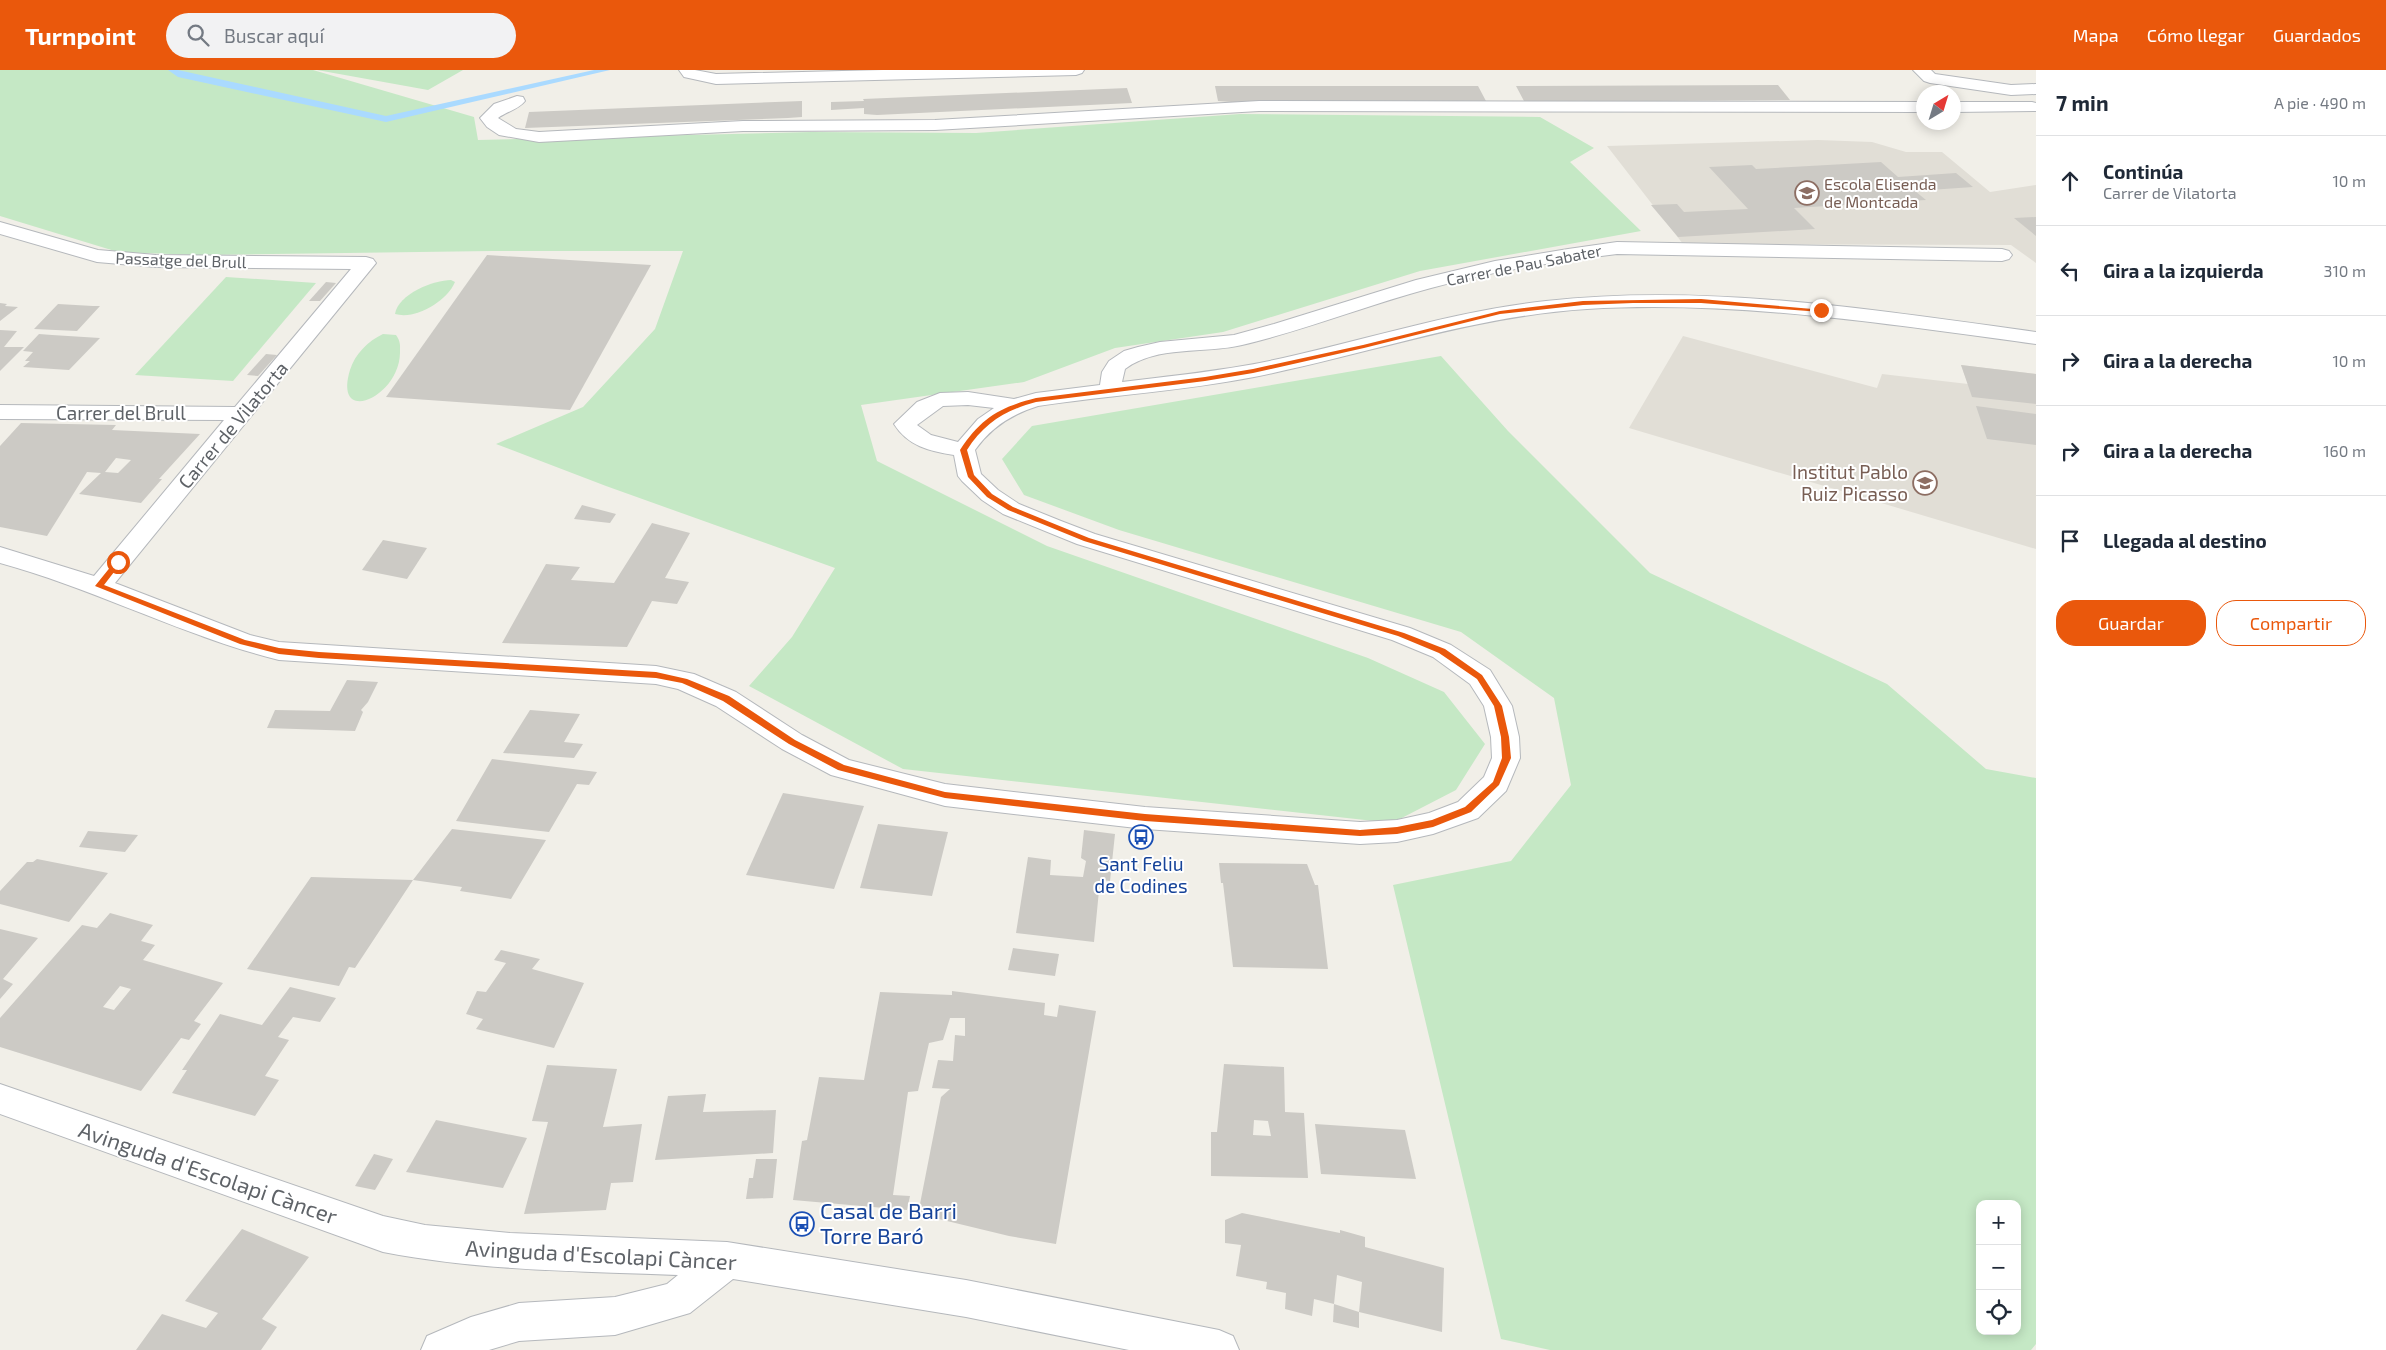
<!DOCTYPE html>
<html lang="es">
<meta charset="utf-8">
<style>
:root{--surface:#fff;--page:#f2f2f3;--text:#1f2937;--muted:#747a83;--line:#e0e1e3;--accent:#ea580c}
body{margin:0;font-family:"Exo 2",sans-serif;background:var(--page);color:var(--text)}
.controls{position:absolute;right:15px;bottom:15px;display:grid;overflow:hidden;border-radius:10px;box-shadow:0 2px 12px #0003}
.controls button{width:45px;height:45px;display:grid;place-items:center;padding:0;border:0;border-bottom:1px solid var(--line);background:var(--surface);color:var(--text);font:25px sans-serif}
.compass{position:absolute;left:1916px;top:15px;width:45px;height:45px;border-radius:50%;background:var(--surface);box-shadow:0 2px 12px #0003;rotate:38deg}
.stop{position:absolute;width:15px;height:15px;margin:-11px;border:4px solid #ea580c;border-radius:50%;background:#fff}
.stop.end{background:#ea580c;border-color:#fff;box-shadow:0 1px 5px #0008}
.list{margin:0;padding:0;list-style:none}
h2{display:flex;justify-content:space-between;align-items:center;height:65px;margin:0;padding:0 20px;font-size:21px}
h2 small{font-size:16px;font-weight:400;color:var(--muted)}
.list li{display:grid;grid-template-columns:32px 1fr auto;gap:15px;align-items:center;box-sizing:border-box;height:90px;padding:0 20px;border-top:1px solid var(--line)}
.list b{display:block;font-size:19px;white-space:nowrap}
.list p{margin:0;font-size:16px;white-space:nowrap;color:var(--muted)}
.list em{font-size:16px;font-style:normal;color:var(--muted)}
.actions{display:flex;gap:10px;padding:15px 20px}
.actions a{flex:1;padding:11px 0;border:1px solid var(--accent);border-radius:20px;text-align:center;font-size:18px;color:var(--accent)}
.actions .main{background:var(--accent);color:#fff}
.icon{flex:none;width:28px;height:28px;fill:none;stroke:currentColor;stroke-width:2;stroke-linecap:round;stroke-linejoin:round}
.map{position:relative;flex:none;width:2036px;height:1280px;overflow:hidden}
header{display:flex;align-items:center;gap:30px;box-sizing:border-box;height:70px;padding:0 25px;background:var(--accent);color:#fff}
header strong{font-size:24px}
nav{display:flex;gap:28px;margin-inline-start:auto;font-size:18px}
.search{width:350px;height:45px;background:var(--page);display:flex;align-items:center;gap:12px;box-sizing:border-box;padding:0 18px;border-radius:28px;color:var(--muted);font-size:19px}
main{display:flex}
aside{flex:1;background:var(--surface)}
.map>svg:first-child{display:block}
</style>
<header>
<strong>Turnpoint</strong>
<div class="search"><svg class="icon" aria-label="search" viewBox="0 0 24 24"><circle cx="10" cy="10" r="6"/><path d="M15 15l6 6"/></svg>Buscar aquí</div>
<nav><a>Mapa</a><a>Cómo llegar</a><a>Guardados</a></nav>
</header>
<main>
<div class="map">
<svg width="2036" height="1280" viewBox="0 0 2036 1280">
<rect width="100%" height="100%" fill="#f1efe8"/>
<g fill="#e1ded6">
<polygon points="1818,70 1872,72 1906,82 1942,82 1990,122 2036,115 2036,193 2011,175 1683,174 1607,76"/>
<polygon points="1683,266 1877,318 1882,304 1968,314 1961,295 2036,304 2036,479 1629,358"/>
</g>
<g fill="#c5e8c5" fill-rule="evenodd">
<polygon points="0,0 313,0 474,47 478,70 811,62 976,63 1240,44 1540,47 1594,78 1570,92 1641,161 1420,201 1223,262 1115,278 1024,312 861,335 877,391 1047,476 1368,588 1444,622 1485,674 1456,720 1392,753 903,699 749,616 792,567 835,498 606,416 496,374 583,337 655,259 683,181 492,181 196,185 118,182 0,146"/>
<polygon points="317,0 463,0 428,20"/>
<polygon points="226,207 316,213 233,311 135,305"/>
<path d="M 451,210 L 455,212 C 447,231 416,250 395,244 C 398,224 434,210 451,210 Z"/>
<path d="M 383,264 L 396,265 C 401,272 400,276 400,283 C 399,328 333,356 350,300 C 355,284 368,271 383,264 Z"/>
<path d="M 1441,286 L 1508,361 L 1650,503 L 1887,614 L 1986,699 L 2036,708 L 2036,1274 L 2031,1280 L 1550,1280 L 1501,1269 L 1393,815 L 1511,791 L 1571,715 L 1554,628 L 1461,562 L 1119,460 L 1024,425 L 1002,389 L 1032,356 ZM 1980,1134 L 2017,1134 L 2017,1261 L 1980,1261 Z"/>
</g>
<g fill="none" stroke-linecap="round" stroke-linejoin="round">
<polygon fill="#aadaff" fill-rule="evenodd" points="168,0 178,0 386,46 594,0 610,0 386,52 178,7"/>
</g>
<g fill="#cccac5" fill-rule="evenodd">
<polygon points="1778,15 1790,30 1537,32 1524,31 1516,16"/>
<polygon points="1215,16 1478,16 1486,31 1231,32 1218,31"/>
<polygon points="1127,18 1132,33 877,45 864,44 864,38 831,40 831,32 864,31 863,29"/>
<polygon points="802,31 802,47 788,48 525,58 529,42"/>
<polygon points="1881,92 1898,107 1956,103 1973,117 1915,121 1926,130 1794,138 1815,159 1678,167 1651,135 1677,134 1684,142 1748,139 1709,97 1752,95 1756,99"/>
<polygon points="2036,147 2036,166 2014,148"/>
<polygon points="487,185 651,195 570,340 386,327"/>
<polygon points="326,212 336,213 320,231 309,231"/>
<polygon points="0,233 7,234 5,236 18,237 0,251"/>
<polygon points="58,234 93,236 100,236 77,261 34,259"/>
<polygon points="0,260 17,261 4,277 24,277 0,301"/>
<polygon points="39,264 52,265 100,268 69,300 23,297 30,291 25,291 33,282 23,281"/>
<polygon points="266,284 277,285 258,306 247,305"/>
<polygon points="1961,295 2036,304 2036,334 1972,327"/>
<polygon points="1976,336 2036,344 2036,375 1987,369"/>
<path d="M 21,353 L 116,355 L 112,360 L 200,364 L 159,409 L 162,409 L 141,433 L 79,424 L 101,403 L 87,402 L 47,466 L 0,457 L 0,376 ZM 116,388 L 131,390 L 118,403 L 105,402 Z"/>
<polygon points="582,435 616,444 610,453 574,449"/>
<polygon points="652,453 690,463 665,508 689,512 677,534 652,531 627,577 502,573 546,494 580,497 571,510 614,513"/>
<polygon points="383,470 427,478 407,509 362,500"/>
<polygon points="347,610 378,612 368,632 361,640 363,642 355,661 267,658 275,640 330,641"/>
<polygon points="530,640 580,644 564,672 583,674 574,688 503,683"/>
<polygon points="492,689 597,702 589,715 577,714 549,762 456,751"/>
<polygon points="783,723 864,736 834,819 746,805"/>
<polygon points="878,754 948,762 932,826 860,818"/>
<polygon points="452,759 546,770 511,829 460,821 462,817 413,810 355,898 349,897 339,916 247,899 311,807 413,810"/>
<polygon points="1084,760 1115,764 1110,811 1100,810 1094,872 1016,863 1028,787 1051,790 1050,805 1083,807 1086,791 1081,788"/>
<polygon points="88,761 138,765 125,782 79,777"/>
<polygon points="37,789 108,803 69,852 0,834 0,821 27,792 33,792"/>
<polygon points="1219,793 1307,794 1315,815 1318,815 1328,899 1233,897 1223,813 1221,813"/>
<path d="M 110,843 L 153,855 L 141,871 L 155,875 L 143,890 L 223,913 L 194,951 L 201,954 L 189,970 L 181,968 L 141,1021 L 0,977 L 0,948 L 82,855 L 97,858 ZM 120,916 L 131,919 L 114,940 L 103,937 Z"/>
<polygon points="0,859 38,868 3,909 13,914 0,929"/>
<polygon points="1013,878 1059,884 1055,906 1008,900"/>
<polygon points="501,880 540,889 532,899 584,913 554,978 476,959 483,949 466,944 477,921 486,922 506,893 494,890"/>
<polygon points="290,917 336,928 320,952 293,947 278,967 289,970 265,1006 279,1010 255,1046 172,1023 187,1000 182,1000 220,944 262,955"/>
<polygon points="952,921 1045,933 1044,945 1057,947 1059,935 1096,941 1056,1174 1009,1166 918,1144 941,1027 950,1019 932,1018 938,990 953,991 955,965 965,966 965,948 950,948 943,970 929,973 918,1021 908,1022 893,1125 910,1126 907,1140 793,1130 802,1071 807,1070 819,1007 864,1010 880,922 952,925"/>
<path d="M 1224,994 L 1284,997 L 1285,1042 L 1304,1043 L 1308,1108 L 1211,1106 L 1211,1062 L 1217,1062 ZM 1254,1050 L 1268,1051 L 1271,1066 L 1253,1065 Z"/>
<polygon points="547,995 617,999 603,1057 642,1054 633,1112 611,1113 606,1140 524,1144 548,1052 532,1051"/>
<polygon points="706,1024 703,1042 776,1040 773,1083 655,1090 668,1026"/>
<polygon points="436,1050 527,1068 503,1118 406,1102"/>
<polygon points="1315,1054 1405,1060 1416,1109 1321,1104"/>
<polygon points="374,1084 393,1089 375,1120 355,1116"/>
<polygon points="756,1089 777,1089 773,1128 746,1129 749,1108 753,1108"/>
<polygon points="1242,1143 1340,1163 1340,1160 1365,1167 1365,1177 1444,1198 1442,1262 1359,1242 1362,1212 1337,1205 1334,1234 1314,1229 1312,1246 1285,1239 1286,1223 1266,1219 1267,1212 1236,1206 1241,1175 1225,1173 1225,1150"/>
<polygon points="242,1159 309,1187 262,1249 277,1257 261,1280 136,1280 162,1244 206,1258 218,1243 185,1231"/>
<polygon points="1334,1234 1359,1242 1359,1258 1333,1252"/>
</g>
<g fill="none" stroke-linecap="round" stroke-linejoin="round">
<g stroke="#b5b8bc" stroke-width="2">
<g id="minor">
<polygon points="679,0 695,0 716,4 883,0 1084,0 1082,3 1076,5 716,14 684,7"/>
<polygon points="1913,0 1931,0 1935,4 2011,15 2036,14 2036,24 2011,25 1930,13 1924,11"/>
<path d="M 517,26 L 523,27 L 525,31 C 519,39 506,42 498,48 L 516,59 L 539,62 L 743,51 L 935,50 L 1259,31 L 1924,32 L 1924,42 L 1259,41 L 935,60 L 743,61 L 539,72 L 499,65 L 487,57 L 480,48 L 494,34 Z"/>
<polygon points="1954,32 2032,32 2036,33 2036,41 1954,42"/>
<path d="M 0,152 L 98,180 L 156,185 L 366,187 L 373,189 L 376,193 L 115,513 L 250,565 L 279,572 L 656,596 L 694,604 L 736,622 L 802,665 L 849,690 L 945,714 L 1145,737 L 1360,752 L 1397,750 L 1429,743 L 1458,732 L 1484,707 L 1492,688 L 1491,667 L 1484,636 L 1470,614 L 1433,587 L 1392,570 L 1077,474 L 1003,444 L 982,430 L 962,411 L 958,406 L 954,385 C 929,381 908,376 894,354 L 917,332 L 940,323 L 968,322 L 1014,329 L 1036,323 L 1100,315 L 1102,302 L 1109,291 L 1124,281 L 1138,277 L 1160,272 L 1234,265 L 1274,254 L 1416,210 L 1495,191 L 1568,179 L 1617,172 L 2002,179 L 2009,181 L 2012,185 L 2009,189 L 2002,191 L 1617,184 C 1554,192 1492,201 1431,218 C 1367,235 1306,260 1242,275 C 1204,284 1157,275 1125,299 L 1122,312 C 1180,305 1239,299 1296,285 C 1379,266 1461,240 1546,231 C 1709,213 1875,240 2036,262 L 2036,274 C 1888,254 1737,230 1587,239 C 1473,246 1365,285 1254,307 C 1183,321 1110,325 1038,336 C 1012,344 991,357 975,380 L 981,404 L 998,420 L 1019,434 L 1061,451 L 1095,464 L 1410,558 L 1451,575 L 1490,600 L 1512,636 L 1519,667 L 1520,688 L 1506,721 L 1478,748 L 1433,764 L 1397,772 L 1360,774 L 1145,759 L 945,736 L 831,705 L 782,679 L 716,636 L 678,619 L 656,614 L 279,590 C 183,566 95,519 0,493 L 0,477 L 94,506 L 224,350 L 0,349 L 0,335 L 235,337 L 351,199 L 156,197 L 97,192 L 0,164 ZM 968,335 L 994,338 L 978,349 L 958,372 L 931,365 L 917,355 L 943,336 Z"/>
<path d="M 0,1014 L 383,1146 L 425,1155 L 510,1163 L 727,1172 L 966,1210 L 1219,1260 L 1233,1266 L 1239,1280 L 1129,1280 L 966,1247 L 733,1209 L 690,1243 L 615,1265 L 519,1271 L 489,1280 L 421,1280 L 427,1266 L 471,1247 L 519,1233 L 615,1227 L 667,1214 L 678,1205 C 579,1201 481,1201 383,1182 L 0,1044 Z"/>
</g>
</g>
<use href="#minor" fill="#fff" fill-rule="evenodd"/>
</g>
<path fill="#ea580c" d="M 1701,229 L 1824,240 L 1821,242 L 1701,233 L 1633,233 L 1583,235 L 1500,244 L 1364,278 L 1253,303 L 1205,311 L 1036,332 C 1006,340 984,353 967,380 L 974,405 L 992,424 L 1013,437 L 1089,468 L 1404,563 L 1445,579 L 1482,605 L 1502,636 L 1509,667 L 1511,688 L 1499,715 L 1471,742 L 1433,757 L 1397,764 L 1360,766 L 1145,751 L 945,728 L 838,700 L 789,674 L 723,631 L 682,613 L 656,608 L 319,588 L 279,584 L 240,574 L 95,516 L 116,490 L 121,490 L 121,493 L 104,515 L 245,570 L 279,578 L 319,582 L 656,602 L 687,609 L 729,626 L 795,670 L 844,695 L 945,722 L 1145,744 L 1360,760 L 1397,757 L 1432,750 L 1465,737 L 1493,712 L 1502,688 L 1501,667 L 1494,636 L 1477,609 L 1439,583 L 1398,566 L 1084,471 L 1008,440 L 987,427 L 968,407 L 960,380 C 981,348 1000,337 1036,328 L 1205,307 L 1253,299 L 1363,275 L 1500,241 L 1583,231 Z"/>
<defs>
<g id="school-ring" transform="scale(1.25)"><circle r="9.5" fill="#fff" stroke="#8d6e63" stroke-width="1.5"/><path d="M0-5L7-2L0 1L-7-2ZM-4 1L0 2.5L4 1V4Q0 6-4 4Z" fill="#8d6e63"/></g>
<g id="bus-ring" transform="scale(1.25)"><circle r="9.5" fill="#fff" stroke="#1a4fb4" stroke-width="1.5"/><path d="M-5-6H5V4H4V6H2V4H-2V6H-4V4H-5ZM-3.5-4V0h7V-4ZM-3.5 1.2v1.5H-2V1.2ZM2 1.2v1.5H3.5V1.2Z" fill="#1a4fb4"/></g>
</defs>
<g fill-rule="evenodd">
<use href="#school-ring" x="1807" y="123"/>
<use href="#school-ring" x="1925" y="413"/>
<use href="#bus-ring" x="1141" y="767"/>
<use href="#bus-ring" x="802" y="1154"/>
</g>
<g text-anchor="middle" stroke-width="4" stroke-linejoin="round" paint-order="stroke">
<g font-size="16" fill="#785e54" stroke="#fff" text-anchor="start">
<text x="1824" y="120">Escola Elisenda<tspan x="1824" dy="18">de Montcada</tspan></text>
</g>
<g font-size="16" fill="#5f6368" stroke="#fff">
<text transform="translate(181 190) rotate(2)" y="6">Passatge del Brull</text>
<text transform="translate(1524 195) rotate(-11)" y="6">Carrer de Pau Sabater</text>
</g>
<g font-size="19" fill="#5f6368" stroke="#fff">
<text x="121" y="350">Carrer del Brull</text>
<text transform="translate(233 355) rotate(-50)" y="7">Carrer de Vilatorta</text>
</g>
<g font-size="19" fill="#785e54" stroke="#fff" text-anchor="end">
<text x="1908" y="409">Institut Pablo<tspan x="1908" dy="22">Ruiz Picasso</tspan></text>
</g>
<g font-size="19" fill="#164399" stroke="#fff">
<text x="1141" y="801">Sant Feliu<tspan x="1141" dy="22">de Codines</tspan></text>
</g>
<g font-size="22" fill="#5f6368" stroke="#fff">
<text transform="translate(208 1103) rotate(19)" y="8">Avinguda d'Escolapi Càncer</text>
<text transform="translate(601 1185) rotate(3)" y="8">Avinguda d'Escolapi Càncer</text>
</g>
<g font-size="22" fill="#164399" stroke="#fff" text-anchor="start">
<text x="820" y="1149">Casal de Barri<tspan x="820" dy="25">Torre Baró</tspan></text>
</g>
</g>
</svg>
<div class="controls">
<button>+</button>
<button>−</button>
<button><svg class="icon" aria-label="locate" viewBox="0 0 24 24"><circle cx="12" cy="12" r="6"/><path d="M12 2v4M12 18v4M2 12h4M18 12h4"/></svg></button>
</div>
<svg class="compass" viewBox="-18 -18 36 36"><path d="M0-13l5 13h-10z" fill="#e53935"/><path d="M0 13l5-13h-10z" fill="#747a83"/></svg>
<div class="stop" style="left:118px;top:492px"></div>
<div class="stop end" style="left:1821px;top:240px"></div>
</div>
<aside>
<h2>7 min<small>A pie · 490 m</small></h2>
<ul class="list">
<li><svg class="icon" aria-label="ahead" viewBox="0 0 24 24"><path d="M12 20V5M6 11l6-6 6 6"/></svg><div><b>Continúa</b><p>Carrer de Vilatorta</p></div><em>10 m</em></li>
<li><svg class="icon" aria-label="left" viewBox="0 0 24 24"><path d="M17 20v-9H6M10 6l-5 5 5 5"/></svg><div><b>Gira a la izquierda</b></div><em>310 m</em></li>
<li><svg class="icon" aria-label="right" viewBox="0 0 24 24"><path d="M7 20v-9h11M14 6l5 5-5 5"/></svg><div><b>Gira a la derecha</b></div><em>10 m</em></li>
<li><svg class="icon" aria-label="right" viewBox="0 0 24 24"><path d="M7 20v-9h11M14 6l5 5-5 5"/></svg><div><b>Gira a la derecha</b></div><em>160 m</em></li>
<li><svg class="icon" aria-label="arrive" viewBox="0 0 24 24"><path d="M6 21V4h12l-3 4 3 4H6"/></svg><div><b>Llegada al destino</b></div></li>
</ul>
<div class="actions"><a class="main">Guardar</a><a>Compartir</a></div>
</aside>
</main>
